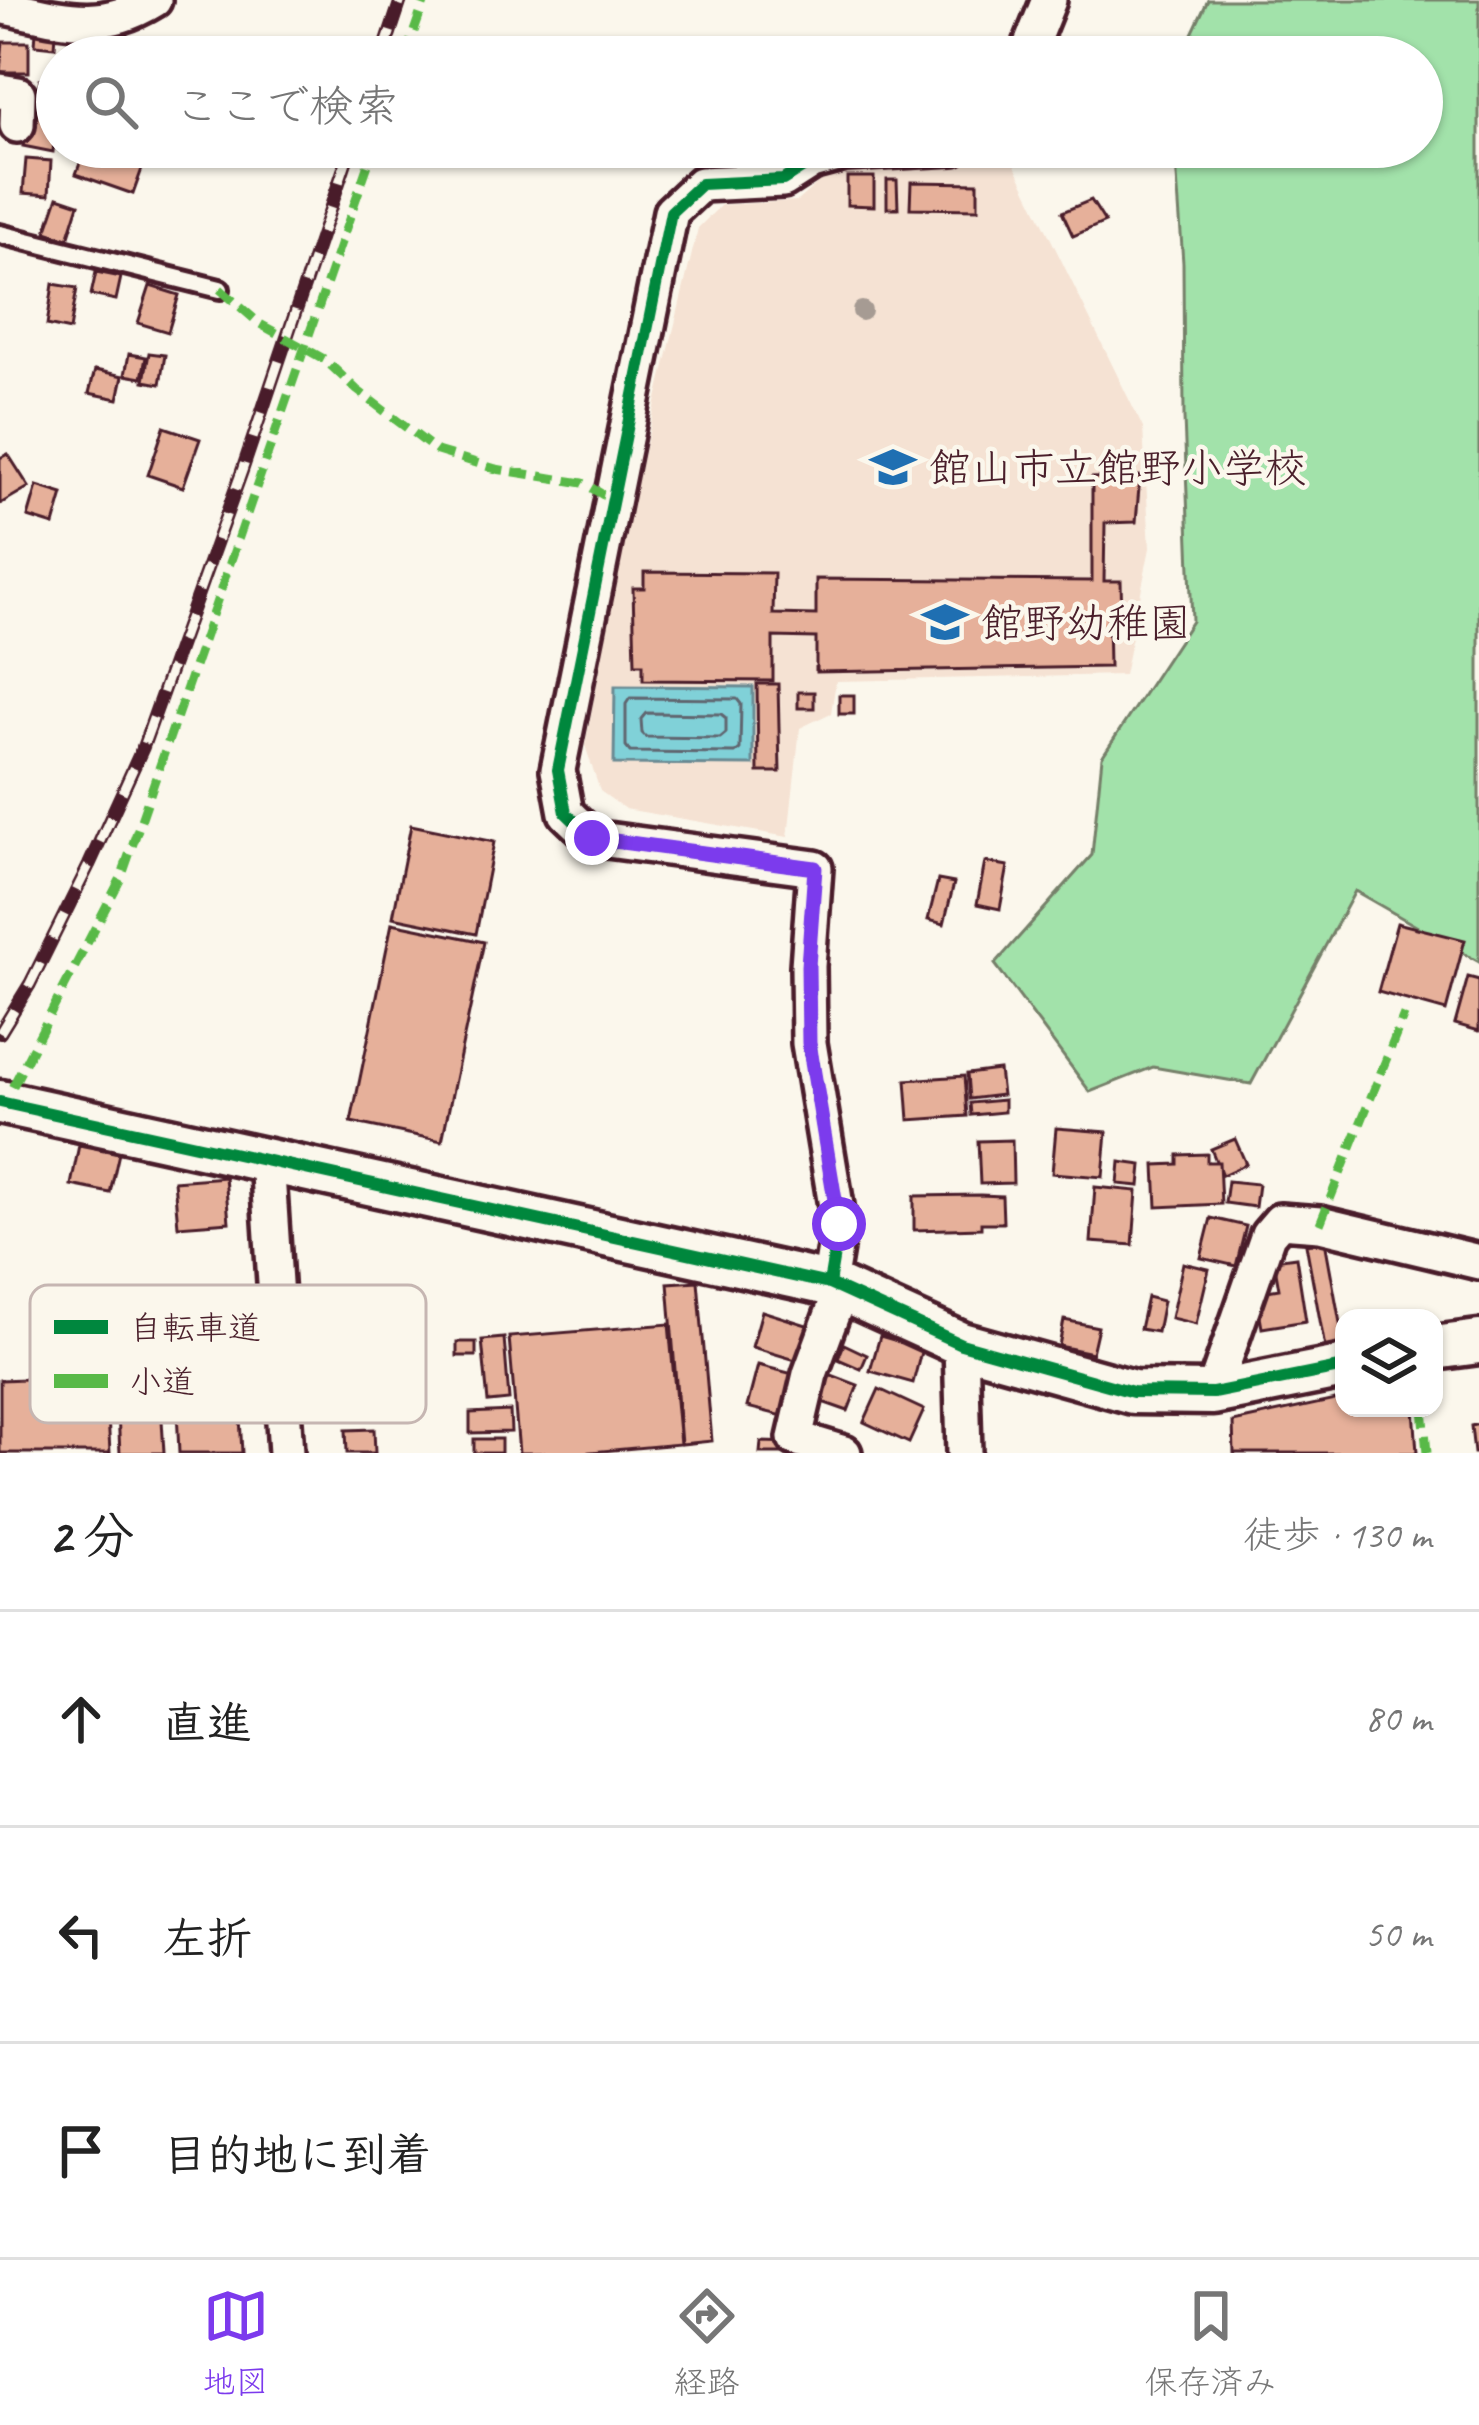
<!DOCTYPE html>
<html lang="ja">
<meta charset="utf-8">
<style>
:root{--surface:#fff;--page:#f6f6f6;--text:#222;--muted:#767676;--line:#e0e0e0;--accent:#7c3aed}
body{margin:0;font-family:Caveat,"Klee One",sans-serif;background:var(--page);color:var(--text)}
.controls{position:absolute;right:36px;bottom:36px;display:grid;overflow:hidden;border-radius:24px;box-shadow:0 3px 9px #0004}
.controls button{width:108px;height:108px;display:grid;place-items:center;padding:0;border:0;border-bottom:3px solid var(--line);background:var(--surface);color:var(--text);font:60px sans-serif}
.stop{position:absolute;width:36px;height:36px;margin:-27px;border:9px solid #7c3aed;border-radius:50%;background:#fff}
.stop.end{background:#7c3aed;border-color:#fff;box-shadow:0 3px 12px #0008}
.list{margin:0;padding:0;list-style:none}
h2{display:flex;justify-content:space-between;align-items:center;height:156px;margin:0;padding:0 48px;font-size:51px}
h2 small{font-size:39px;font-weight:400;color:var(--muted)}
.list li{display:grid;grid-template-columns:78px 1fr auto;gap:36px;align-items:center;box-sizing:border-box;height:216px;padding:0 48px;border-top:3px solid var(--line)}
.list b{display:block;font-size:45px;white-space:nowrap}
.list em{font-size:39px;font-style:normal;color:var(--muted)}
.icon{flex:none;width:66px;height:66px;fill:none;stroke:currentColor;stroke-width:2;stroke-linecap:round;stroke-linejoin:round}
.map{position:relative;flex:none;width:1479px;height:1453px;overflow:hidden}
.search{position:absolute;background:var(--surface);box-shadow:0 3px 9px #0004;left:36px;right:36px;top:36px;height:132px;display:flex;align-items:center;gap:30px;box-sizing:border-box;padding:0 42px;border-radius:66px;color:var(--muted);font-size:45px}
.sheet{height:804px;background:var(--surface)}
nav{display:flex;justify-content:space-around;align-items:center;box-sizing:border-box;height:168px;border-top:3px solid var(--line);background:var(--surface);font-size:33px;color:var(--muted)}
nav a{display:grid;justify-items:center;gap:6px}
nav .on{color:var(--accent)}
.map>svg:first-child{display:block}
</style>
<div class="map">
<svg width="1479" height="1453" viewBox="0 0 1479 1453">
<rect width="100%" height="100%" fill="#fbf7ec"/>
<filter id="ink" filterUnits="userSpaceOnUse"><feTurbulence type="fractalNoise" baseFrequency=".00833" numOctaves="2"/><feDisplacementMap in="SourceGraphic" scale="24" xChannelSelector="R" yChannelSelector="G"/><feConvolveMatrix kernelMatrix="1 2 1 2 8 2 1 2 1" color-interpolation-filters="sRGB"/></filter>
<g filter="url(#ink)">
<polygon fill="#f5e2d3" points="1008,151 1143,428 1150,548 1124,675 836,681 831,713 800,728 788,837 625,809 600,791 585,745 631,507 698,228 721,205 797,201 837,166"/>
<polygon fill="#a2e2aa" stroke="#76806a" stroke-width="3" points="1208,0 1479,0 1479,962 1355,891 1251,1084 1153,1067 1090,1092 995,964 1092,855 1102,757 1192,621 1184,418 1183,263 1175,147 1422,147 1422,57 1181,57"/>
<polygon fill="#80d1d8" stroke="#6a8a93" stroke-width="3" points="615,686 753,687 753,765 614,764"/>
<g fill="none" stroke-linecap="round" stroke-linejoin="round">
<g stroke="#606670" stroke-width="3">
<polygon points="630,698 737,699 741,704 740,749 735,753 630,752 626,747 626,704"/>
<polygon points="646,713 721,714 726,718 726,733 720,738 646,737 642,733 641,719"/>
</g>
</g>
<g fill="#e6b09a" stroke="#4a1f2b" stroke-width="3">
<polygon points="36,31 56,33 55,47 35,45"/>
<polygon points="3,42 29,42 29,72 0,72"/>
<polygon points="40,79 57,83 57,103 36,98"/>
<polygon points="31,104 57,109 53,152 23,146"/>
<polygon points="86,147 125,147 147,155 133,194 76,174"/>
<polygon points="26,159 51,161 49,195 23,193"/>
<polygon points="847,177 874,177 874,206 847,205"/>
<polygon points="887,180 897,180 898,208 887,208"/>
<polygon points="911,182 978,183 978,209 910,208"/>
<polygon points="58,197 79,204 68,239 46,232"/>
<polygon points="1091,200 1105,222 1073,236 1062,212"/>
<polygon points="96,272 121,277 116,300 91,295"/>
<polygon points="53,284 77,288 70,330 47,325"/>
<polygon points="150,286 179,295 168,332 138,323"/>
<polygon points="149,353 165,355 160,384 144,381"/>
<polygon points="129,354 146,357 142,378 125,375"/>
<polygon points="95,370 123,376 118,399 89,393"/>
<polygon points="164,427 200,439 183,487 148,475"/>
<polygon points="8,454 29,487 0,504 0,458"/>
<polygon points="1140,476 1136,522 1105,523 1104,581 1121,581 1122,619 1108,617 1109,667 816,672 816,638 773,637 773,681 643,680 643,664 635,664 633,588 644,588 644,572 774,573 773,614 816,615 816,579 1092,581 1092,478"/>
<polygon points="37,486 63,494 54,525 28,517"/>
<polygon points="757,684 778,684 780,772 758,772"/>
<rect x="798" y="692" width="16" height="16"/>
<rect x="839" y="695" width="15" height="19"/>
<polygon points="411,825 494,842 476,934 393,917"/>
<polygon points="985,862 1008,866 1000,909 977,904"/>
<polygon points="938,880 954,883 944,924 928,920"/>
<polygon points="392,923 484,942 442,1141 351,1122"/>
<polygon points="1397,923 1465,940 1446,1011 1378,992"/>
<polygon points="1468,977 1479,980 1479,1031 1455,1024"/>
<polygon points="999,1070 1002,1095 969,1099 967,1074"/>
<polygon points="964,1076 967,1116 909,1120 906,1080"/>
<polygon points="1004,1100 1004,1112 971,1115 970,1103"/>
<polygon points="1056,1128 1107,1132 1103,1177 1052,1173"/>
<polygon points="1235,1139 1246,1164 1222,1175 1211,1149"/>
<polygon points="1012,1140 1013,1183 980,1184 978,1141"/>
<polygon points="79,1145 119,1153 110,1193 71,1185"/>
<polygon points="1207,1154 1207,1162 1219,1162 1221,1204 1157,1207 1155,1165 1178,1164 1178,1155"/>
<polygon points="1120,1162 1142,1165 1140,1186 1118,1184"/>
<polygon points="225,1177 229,1222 178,1226 174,1181"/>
<polygon points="1228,1181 1258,1184 1255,1207 1225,1203"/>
<polygon points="1095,1187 1137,1191 1133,1245 1091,1242"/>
<polygon points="980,1195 1002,1196 1003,1223 981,1223 981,1228 914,1230 914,1196"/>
<polygon points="1211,1218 1246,1226 1236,1266 1201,1258"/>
<polygon points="1325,1241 1344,1345 1344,1350 1326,1353 1306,1244"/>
<polygon points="1296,1257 1306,1321 1262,1328 1256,1293 1279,1289 1274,1260"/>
<polygon points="1183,1263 1209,1269 1196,1324 1171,1318"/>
<polygon points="698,1281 712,1441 681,1444 668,1283"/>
<polygon points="1147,1297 1163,1301 1157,1332 1140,1329"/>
<polygon points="762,1311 813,1327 802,1362 752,1347"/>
<polygon points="1064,1320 1098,1327 1092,1353 1059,1346"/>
<polygon points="669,1324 680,1444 580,1453 519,1453 509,1337"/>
<polygon points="880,1336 922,1348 913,1383 870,1371"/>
<polygon points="504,1338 509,1400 488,1402 482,1340"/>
<rect x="457" y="1342" width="19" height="14"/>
<polygon points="844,1344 867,1355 861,1369 838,1359"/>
<polygon points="237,1363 242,1453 179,1453 175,1367"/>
<polygon points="758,1365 801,1376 791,1418 747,1407"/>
<polygon points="159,1370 164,1453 120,1453 116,1372"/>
<polygon points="821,1371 858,1385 848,1411 811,1398"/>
<polygon points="106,1376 110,1453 0,1453 0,1380"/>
<polygon points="879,1389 924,1410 909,1443 864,1422"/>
<polygon points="1344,1398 1344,1408 1414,1408 1417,1453 1234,1453 1233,1422"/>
<polygon points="510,1411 511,1432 470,1433 470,1413"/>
<polygon points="1479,1424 1479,1453 1474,1453 1471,1426"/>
<polygon points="374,1429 375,1453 347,1453 346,1430"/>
<rect x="474" y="1439" width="27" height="14"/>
<polygon points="761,1442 793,1443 792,1453 760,1453"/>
</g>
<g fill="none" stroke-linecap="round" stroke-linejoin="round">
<g stroke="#4a1f2b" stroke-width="26">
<polyline id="service" points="0,234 220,289"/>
</g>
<g stroke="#4a1f2b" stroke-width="42">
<g id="minor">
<path d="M 0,6 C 59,18 99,34 154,0"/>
<polyline points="1026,57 1049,0"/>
<polyline points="0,91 18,94 17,125"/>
<polyline points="267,1159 286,1453"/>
<polyline points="829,1284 839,1224 809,1043 808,966 815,868 592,838 566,813 558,770 671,212 701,184 783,180 811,162 845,153 953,147"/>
<polyline points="841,1290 810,1374 795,1438 844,1453"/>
<polyline points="961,1344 964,1453"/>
<polyline points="1213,1393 1268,1235 1280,1221 1320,1224 1479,1262"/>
</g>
</g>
<g stroke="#4a1f2b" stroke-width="51">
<g id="tertiary">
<polyline points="0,1102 829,1284 961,1344 1133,1392 1213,1393 1344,1367"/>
<polyline points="1434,1348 1479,1342"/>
</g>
</g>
<use href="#service" stroke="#fbf7ec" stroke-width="16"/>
<use href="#minor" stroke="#fbf7ec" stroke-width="33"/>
<use href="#tertiary" stroke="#fbf7ec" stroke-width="42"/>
<g stroke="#4a1f2b" stroke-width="14">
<g id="rail">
<polyline points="382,57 401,0"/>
<polyline points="0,1033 30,984 89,865 143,747 242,471 351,147"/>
</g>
</g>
<use href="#rail" stroke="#fbf7ec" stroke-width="9" stroke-dasharray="27" stroke-linecap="butt"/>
<g stroke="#58b947" stroke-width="9" stroke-dasharray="18 9" stroke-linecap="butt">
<polyline points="405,57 425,0"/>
<polyline points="220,289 260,324 324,359 357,390 437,451 496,469 583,483 612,500"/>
<polyline points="0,1111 121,878 374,147"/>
<polyline points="1320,1224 1404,1015"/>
<polyline points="1423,1408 1427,1453"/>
</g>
<g stroke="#fbf7ec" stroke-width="20">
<g id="cycleway">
<polyline points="0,1102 829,1284 961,1344 1133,1392 1213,1393 1344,1367"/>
<polyline points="829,1284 839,1224 809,1043 808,966 815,868 592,838 566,813 558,770 671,212 701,184 783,180 811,162 845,153 953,147"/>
</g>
</g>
<use href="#cycleway" stroke="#00873e" stroke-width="12"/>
</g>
<circle fill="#a69b93" cx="862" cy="311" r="10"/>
</g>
<g fill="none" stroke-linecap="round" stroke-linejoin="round" filter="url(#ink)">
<polyline stroke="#7c3aed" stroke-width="15" points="592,838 815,868 808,966 809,1043 839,1224"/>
</g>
<defs>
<g id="school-bare" transform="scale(3.6)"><path d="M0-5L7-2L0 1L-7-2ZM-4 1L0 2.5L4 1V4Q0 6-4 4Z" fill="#1f6fb2" stroke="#fbf7ec" stroke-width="2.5" paint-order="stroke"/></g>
</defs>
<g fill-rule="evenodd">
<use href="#school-bare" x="893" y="467"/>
<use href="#school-bare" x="945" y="622"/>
</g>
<g text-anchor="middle" stroke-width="9" stroke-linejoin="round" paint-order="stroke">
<g font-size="42" fill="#4a1f2b" stroke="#fbf7ec" text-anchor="start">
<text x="929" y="482">館山市立館野小学校</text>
<text x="981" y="637">館野幼稚園</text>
</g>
</g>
<rect x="30" y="1285" width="396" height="138" rx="18" fill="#fbf7ec" stroke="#c6b6b2" stroke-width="3"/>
<rect x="54" y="1320" width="54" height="14" fill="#00873e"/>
<rect x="54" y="1374" width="54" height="14" fill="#58b947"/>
<g font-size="33" fill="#4a1f2b">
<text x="129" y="1339">自転車道</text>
<text x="129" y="1393">小道</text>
</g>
</svg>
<div class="controls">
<button><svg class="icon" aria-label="layers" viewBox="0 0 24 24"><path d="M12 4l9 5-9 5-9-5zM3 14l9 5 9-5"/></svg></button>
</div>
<div class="stop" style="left:839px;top:1224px"></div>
<div class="stop end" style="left:592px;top:838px"></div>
<div class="search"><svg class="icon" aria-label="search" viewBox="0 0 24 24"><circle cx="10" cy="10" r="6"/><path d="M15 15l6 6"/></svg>ここで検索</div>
</div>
<section class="sheet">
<h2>2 分<small>徒歩 · 130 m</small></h2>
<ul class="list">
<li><svg class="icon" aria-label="ahead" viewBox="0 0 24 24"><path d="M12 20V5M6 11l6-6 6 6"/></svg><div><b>直進</b></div><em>80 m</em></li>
<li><svg class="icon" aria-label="left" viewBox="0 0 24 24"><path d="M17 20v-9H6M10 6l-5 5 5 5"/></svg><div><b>左折</b></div><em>50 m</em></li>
<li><svg class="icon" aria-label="arrive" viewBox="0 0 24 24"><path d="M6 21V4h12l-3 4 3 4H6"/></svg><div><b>目的地に到着</b></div></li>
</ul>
</section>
<nav>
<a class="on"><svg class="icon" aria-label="map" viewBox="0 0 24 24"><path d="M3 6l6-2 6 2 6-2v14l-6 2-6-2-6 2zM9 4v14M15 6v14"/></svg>地図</a>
<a><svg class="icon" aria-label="directions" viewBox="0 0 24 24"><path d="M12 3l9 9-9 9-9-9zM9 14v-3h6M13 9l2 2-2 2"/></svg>経路</a>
<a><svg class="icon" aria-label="saved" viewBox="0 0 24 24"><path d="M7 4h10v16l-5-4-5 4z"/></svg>保存済み</a>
</nav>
